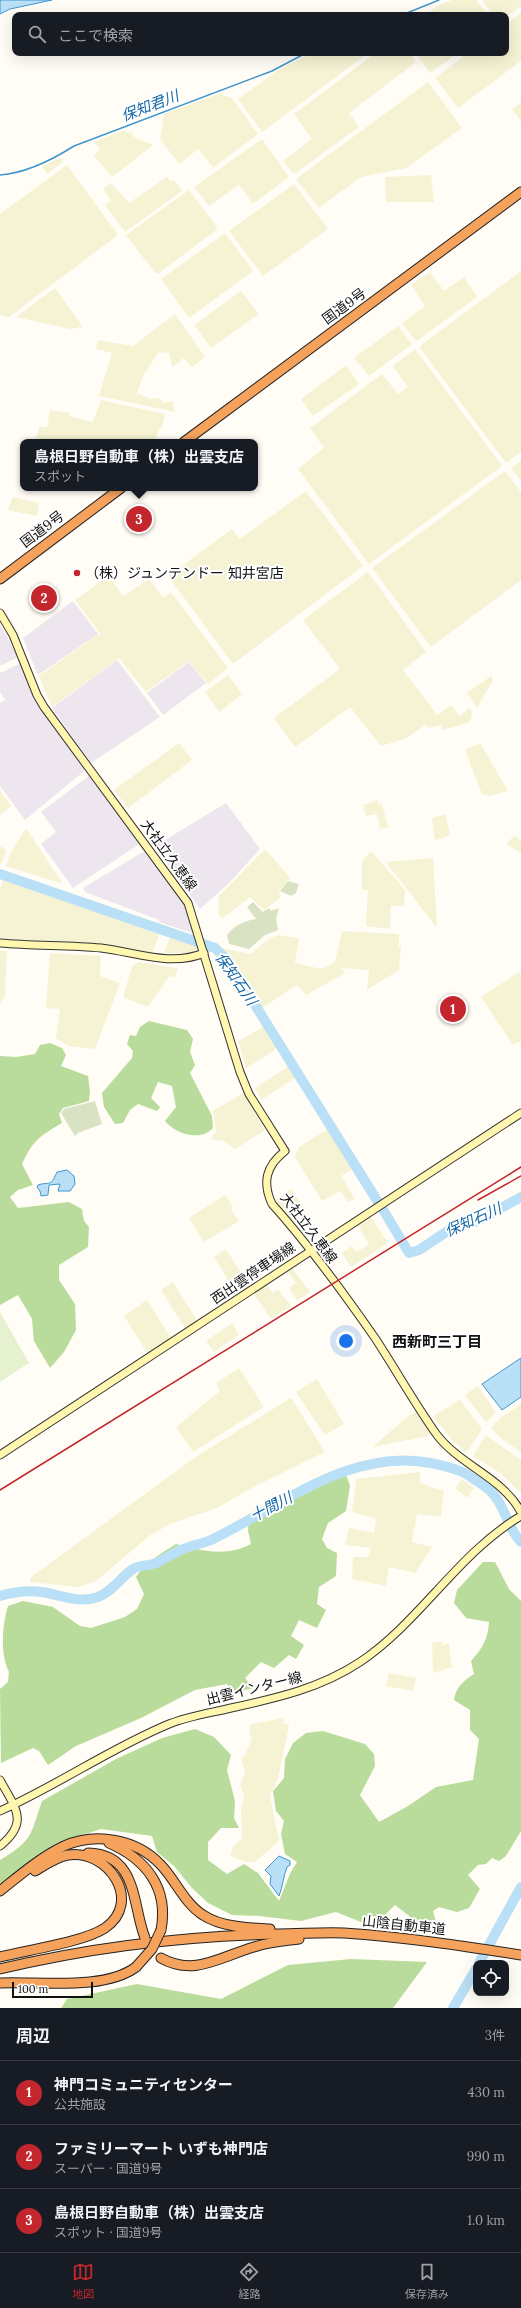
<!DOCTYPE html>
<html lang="ja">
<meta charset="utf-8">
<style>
:root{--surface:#171b24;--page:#20242c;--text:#f1f3f6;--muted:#9ea1a6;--line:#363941;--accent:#c4262e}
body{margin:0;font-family:Lora,"Noto Sans JP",serif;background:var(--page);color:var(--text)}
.controls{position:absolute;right:12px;bottom:12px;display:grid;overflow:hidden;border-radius:8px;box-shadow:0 4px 16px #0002}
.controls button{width:36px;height:36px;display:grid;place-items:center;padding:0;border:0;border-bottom:1px solid var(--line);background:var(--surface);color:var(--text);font:20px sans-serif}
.scale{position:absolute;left:12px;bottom:10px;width:81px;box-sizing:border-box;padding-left:4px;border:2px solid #111;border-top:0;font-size:11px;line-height:14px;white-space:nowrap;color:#111;-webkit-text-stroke:3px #fff;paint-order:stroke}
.you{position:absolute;left:346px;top:1341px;width:14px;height:14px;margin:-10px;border:3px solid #fff;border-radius:50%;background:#1a73e8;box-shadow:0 0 0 6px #1a73e833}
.badge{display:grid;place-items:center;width:26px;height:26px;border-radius:50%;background:var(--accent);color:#fff;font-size:13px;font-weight:700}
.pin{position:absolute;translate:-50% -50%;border:2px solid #fff;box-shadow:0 1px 4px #0006}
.popup{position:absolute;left:20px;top:439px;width:238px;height:52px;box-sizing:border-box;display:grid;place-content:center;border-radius:8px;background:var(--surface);filter:drop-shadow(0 1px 3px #0005);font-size:13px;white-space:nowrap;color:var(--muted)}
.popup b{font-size:15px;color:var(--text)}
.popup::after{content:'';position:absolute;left:50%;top:100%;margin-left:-8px;border:8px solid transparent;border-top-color:var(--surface)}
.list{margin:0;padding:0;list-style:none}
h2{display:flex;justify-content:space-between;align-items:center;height:52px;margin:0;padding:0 16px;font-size:17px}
h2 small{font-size:13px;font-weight:400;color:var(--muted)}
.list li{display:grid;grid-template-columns:26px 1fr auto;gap:12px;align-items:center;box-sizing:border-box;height:64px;padding:0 16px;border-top:1px solid var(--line)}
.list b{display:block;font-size:15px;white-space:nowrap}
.list p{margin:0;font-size:13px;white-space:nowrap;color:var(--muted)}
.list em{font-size:13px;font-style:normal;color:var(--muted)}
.icon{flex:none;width:22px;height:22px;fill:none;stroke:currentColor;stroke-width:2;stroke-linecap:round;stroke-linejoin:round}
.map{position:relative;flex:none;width:521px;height:2008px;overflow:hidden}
.search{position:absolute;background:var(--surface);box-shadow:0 4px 16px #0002;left:12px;right:12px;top:12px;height:44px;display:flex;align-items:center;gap:10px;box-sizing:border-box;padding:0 14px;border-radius:8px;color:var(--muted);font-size:15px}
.sheet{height:244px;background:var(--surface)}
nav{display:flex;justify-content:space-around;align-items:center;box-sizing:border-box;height:56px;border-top:1px solid var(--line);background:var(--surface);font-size:11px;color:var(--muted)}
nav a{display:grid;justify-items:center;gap:2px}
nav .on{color:var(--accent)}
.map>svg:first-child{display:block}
</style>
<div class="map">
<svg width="521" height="2008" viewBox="0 0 521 2008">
<rect width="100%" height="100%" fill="#fffdf5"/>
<g fill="#eee6ef">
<polygon points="73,601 98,634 38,675 23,638"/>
<polygon points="0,624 18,657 0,666"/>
<polygon points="117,660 160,717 91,763 52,708"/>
<polygon points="189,662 206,683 163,715 147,693"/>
<polygon points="21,663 35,698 85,767 83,772 25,820 0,786 0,703 5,700 0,692 0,673"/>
<polygon points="90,775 141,843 73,888 41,844 56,832 41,812"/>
<polygon points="226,803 260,849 230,882 200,909 155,846"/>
<polygon points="148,849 179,893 189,911 195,934 159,922 159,920 85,892 83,888"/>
</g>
<g fill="#f6f3d4">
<polygon points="452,0 476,0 488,15 426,15 438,5"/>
<polygon points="482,0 521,0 521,6 506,17 493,15"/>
<polygon points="521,13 521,61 458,108 435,78 468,53 506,53 506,24"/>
<polygon points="312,53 368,53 262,132 238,99 277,71"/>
<polygon points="376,53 410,53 416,62 349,113 359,127 297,172 292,173 283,161 312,139 294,114"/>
<polygon points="416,53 458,53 430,73"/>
<polygon points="428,82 462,128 406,168 361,177 319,208 296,179"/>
<polygon points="221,93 224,96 231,97 258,134 213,168 198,149 179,164 160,139 164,114"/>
<polygon points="521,102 521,121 512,109"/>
<polygon points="124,130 127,133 131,131 134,137 153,145 112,177 94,156 100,149 94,142"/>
<polygon points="262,139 289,177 253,204 239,185 209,206 194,187"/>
<polygon points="60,158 63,162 47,174 42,166"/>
<polygon points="67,165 118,235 9,317 0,315 0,214"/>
<polygon points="431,175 434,202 386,202 385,177"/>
<polygon points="167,177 170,181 174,180 182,191 125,232 105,205 111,201 103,189 111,183 129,203"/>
<polygon points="294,184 328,229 263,276 229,231"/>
<polygon points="189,190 217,227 216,230 158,274 155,273 126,235"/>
<polygon points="225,233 253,271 189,318 161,279"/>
<polygon points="521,271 521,452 506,463 420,348 421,345"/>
<polygon points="430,272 444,291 464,277 477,297 418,340 415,340 402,323 425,306 411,285"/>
<polygon points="55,288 83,327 70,329 16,317"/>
<polygon points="241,291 259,314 211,348 194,325"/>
<polygon points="175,314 205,357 192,367 184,358 172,367 169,353 159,352 144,374 137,393 151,399 160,398 163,403 172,401 175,412 99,396 112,353 96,349 98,340 133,346"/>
<polygon points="398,326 412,344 369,376 354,358"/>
<polygon points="415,349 502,466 369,564 298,469 324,448 310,428 382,374 398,394 408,387 393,366"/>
<polygon points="346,365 359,384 313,416 301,399"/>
<polygon points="101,400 165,414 162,428 159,428 155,442 39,442 36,439 39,427 47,427 50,410 69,413 69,416 93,422"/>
<polygon points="521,461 521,481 511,468"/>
<polygon points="505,471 521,492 521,580 431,647 372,568"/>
<polygon points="306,491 363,566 233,664 168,576 232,529 240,539"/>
<polygon points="13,497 39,503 37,516 8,510"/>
<polygon points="368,572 426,652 403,670 437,715 451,705 460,716 470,707 472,713 471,719 468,723 442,730 441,725 429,728 425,725 407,738 381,746 350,707 295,747 274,718 340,669 303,620"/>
<polygon points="109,576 123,596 149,579 163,598 171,592 228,668 208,684 189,661 146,692 119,658 52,707 39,676 100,633 75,600"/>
<polygon points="228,675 242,694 219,712 205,692"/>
<polygon points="491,676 493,680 477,708 467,693"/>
<polygon points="179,743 192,760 128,808 114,790"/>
<polygon points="480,743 508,791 489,796 482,794 465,750"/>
<polygon points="0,790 11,806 0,815"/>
<polygon points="378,800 379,805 382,804 388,827 380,829 377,814 366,816 363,805"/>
<polygon points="446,814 450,836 435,840 432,818"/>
<polygon points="26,828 63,884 6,866 10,854"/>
<polygon points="515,835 521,841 521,853 506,844"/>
<polygon points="0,846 7,850 1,864 0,863"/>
<polygon points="265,849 290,878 279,891 281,897 264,910 250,897 222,919 218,913 219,896"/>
<polygon points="371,851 405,890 404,906 391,906 390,929 366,926 368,890 362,890 362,861"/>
<polygon points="433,858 437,928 386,862"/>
<polygon points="3,880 160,932 152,954 116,946 0,938 0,888"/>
<polygon points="342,931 399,934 399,947 401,947 399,970 367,990 369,970 342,968 345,973 306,995 297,985 262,1008 221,948 251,954 268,939 278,935 299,938 295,963 321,969 335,962"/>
<polygon points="170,937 199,946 194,952 189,954 164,953"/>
<polygon points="0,950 7,951 5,996 0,1004"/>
<polygon points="50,953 101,956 100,976 120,983 95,1049 68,1046 56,1038 60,1009 46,1008"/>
<polygon points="138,962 178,968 175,978 170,975 148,1007 123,997 132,967"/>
<polygon points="519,972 521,976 521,1041 513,1045 481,997"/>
<polygon points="263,1027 277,1046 274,1051 246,1068 238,1041"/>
<polygon points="289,1066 296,1077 261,1100 255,1088"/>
<polygon points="245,1092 265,1130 235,1149 224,1141 210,1139 216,1132 213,1111"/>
<polygon points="328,1129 354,1168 341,1176 355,1199 348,1202 340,1191 322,1201 295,1157 299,1147"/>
<polygon points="291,1189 306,1211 291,1221 275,1200"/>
<polygon points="225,1195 233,1206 231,1209 239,1221 204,1242 189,1218"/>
<polygon points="370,1216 388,1243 351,1267 342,1253 352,1246 357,1252 369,1244 357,1224"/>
<polygon points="226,1249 250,1287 238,1296 214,1257"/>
<polygon points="292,1268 310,1292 297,1301 289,1288 296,1283 288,1272"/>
<polygon points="173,1282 198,1322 188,1329 185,1328 161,1290"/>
<polygon points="266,1284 273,1293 278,1289 291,1306 271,1319 253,1293"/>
<polygon points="147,1300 172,1340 149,1355 124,1316"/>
<polygon points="232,1323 239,1335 214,1352 206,1341"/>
<polygon points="239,1368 264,1407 193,1452 176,1427 220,1391 216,1383"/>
<polygon points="317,1379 344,1424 325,1435 296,1392"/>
<polygon points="478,1386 496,1413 486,1422 465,1395"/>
<polygon points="289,1399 292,1399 325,1452 257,1485 217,1508 170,1524 149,1536 96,1581 79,1587 30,1582 31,1577 197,1456"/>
<polygon points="460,1400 482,1429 468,1451 465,1452 451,1439 433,1416"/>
<polygon points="521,1404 521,1452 503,1440 491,1428 501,1417"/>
<polygon points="417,1411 431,1432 428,1436 373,1447 402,1421"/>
<polygon points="486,1435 521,1460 521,1493 500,1473 473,1456"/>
<polygon points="420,1472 420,1483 444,1491 441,1517 417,1514 412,1542 432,1547 415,1573 389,1567 386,1586 352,1579 353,1557 368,1557 371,1548 345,1545 349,1528 374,1533 376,1519 352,1512 356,1479"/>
<polygon points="462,1479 474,1488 467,1498 455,1488"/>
<polygon points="442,1641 443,1645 449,1643 452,1667 433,1673 432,1643"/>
<polygon points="389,1673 416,1678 413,1691 386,1686"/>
<polygon points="284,1718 283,1723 289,1725 278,1779 270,1796 279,1841 255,1862 245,1862 230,1856 233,1847 242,1838 241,1808 244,1797 240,1784 245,1773 241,1757 244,1757 252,1739 249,1731 251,1724"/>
</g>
<g fill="#b9dc9c">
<path d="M 149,1021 L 187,1030 L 193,1039 L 190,1052 L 195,1065 L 190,1073 L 212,1116 L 213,1128 C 200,1142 176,1134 165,1121 L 176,1107 L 172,1086 L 158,1082 L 151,1098 L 160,1107 L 157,1111 L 138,1104 L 130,1110 L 123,1123 L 115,1124 L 104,1107 L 102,1093 L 132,1058 L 133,1051 L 127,1044 L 130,1035 L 136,1036 L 140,1027 Z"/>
<path d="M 50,1043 L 62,1048 L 66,1055 L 61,1066 L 88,1076 L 90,1091 L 89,1101 L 63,1108 L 59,1114 L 62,1123 C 40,1136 33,1140 22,1164 L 33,1185 L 18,1190 L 10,1197 L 18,1208 L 69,1202 L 82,1209 L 84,1221 L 89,1227 L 88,1247 L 59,1265 L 59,1280 L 75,1304 L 76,1330 L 64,1352 L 50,1368 L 34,1341 L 32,1319 L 18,1295 L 0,1305 L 0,1056 L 16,1057 L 35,1054 L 40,1045 Z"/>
<path d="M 338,1471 L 347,1477 L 350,1486 L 346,1511 L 328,1523 L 322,1539 L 327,1548 L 337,1553 L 336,1576 L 319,1587 L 317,1604 L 326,1610 L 317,1628 L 299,1620 L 291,1636 L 304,1645 L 296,1659 L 289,1655 L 274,1668 L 261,1662 L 245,1678 L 253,1688 L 233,1693 L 227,1684 L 195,1690 L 141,1718 L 76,1746 L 48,1765 L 39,1751 L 33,1748 L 1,1763 L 0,1689 L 8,1682 L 9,1672 C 0,1654 2,1626 8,1606 L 23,1601 L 53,1607 L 80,1626 L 91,1628 L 125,1617 L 137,1609 L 144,1594 L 136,1577 C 145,1562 162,1553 176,1544 C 201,1551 227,1557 251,1544 L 248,1531 L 249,1516 L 286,1493 Z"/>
<path d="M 483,1562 L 495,1562 L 509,1589 L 521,1601 L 521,1831 L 506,1856 L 499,1861 L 492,1858 L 486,1864 L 478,1865 L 468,1875 L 480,1889 L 469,1908 L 457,1912 L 439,1907 L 433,1911 L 436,1922 L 433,1928 L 425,1928 L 395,1905 L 379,1921 L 366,1924 L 336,1912 L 301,1921 L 259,1916 L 232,1915 L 208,1903 L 192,1888 L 174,1866 L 157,1852 L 152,1836 L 101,1829 L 55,1844 L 0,1887 L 0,1860 C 33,1840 30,1836 42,1801 L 116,1759 L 162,1738 L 195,1729 L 214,1737 L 231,1755 L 227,1770 L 235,1801 L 234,1818 L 239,1828 L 221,1828 L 208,1842 L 208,1860 L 227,1874 L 244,1864 L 258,1873 L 279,1901 C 285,1887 288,1875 297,1862 L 285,1854 L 281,1834 L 284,1821 L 276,1811 L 273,1791 L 284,1778 L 285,1759 L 293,1743 L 306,1733 L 323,1731 L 365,1744 L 374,1754 L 375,1766 L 360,1795 L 379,1822 L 408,1806 L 436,1787 L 473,1780 L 479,1739 L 470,1730 L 470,1710 L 454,1700 C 456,1687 463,1681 474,1674 L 471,1661 C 482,1649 488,1639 489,1622 L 466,1618 L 454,1603 L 457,1590 Z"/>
<polygon points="351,1959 427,1962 393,2008 61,2008 67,1999 137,1984 221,1999 288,1965"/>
</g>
<g fill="#d9e3c4">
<polygon points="288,881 299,884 296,893 291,896 280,891"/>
<path d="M 253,902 L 263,912 L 269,908 L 271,911 L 279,908 L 276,918 L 278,930 L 265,935 L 249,949 L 229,944 L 227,935 C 235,925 244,921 256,919 L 247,907 Z"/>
<polygon points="95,1101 102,1124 78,1133 75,1136 61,1113 64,1109"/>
</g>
<polygon fill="#e6f2cf" points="0,1312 29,1363 0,1382"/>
<g fill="#b9e0f7" stroke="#3f96cf">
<polygon points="0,0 52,0 10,9 0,14"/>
<path d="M 67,1170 L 74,1176 L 75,1184 L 70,1191 L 58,1191 L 60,1184 L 49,1185 L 48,1195 L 41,1196 L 40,1191 L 37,1187 L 38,1185 C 50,1181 50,1188 57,1172 Z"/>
<polygon points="521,1358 521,1397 502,1410 482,1384"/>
<path d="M 279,1856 L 290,1861 L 290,1865 L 287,1867 C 283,1877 283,1886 279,1896 L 270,1884 L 271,1876 L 265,1870 Z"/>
</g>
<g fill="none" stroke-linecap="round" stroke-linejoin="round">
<g stroke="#3f96cf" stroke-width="1.5">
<polyline points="402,15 439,0"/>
<path d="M 0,175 C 26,173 52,160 74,146 L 272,71 L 306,53"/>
</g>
<g stroke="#b9e0f7" stroke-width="10">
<polyline points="0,874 215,948 227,960 242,984 378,1202"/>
<polyline points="382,1208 409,1253 419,1250 463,1221 476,1222 521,1197"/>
<path d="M 0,1596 C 13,1592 28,1590 42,1592 C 61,1595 78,1604 98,1597 C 112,1592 121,1577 133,1569 C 139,1565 149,1566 156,1563 C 165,1559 173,1553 183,1549 C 192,1545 202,1544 211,1540 C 280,1507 350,1447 431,1463 C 444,1466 456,1468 468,1475 C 476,1481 488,1487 494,1495 C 506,1509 508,1529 521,1542"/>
<polyline points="479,1963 521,1887"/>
<polyline points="453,2008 476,1969"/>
</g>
<g stroke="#333" stroke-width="9">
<g id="secondary">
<path d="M 0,613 L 13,635 L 37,695 L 44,707 L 188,903 L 240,1072 L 249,1094 L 285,1151 C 266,1166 262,1182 272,1204 C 309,1245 343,1292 375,1338 C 396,1370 415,1404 437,1435 C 461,1466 502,1477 521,1512"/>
<path d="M 0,943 C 34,946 68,945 101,948 C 135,952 171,967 204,953"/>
<polyline points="0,1455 521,1113"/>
<path d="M 0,1780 C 15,1808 30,1822 0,1846"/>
<path d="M 0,1811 C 58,1785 111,1748 169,1724 C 189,1716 210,1713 231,1708 C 277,1698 321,1688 360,1662 C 421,1621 458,1553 521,1516"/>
</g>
</g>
<g stroke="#222" stroke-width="11">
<g id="highway">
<polyline points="184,442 521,192"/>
<polyline points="0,579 121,488"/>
<path d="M 109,1843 C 146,1859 169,1888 161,1930"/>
<path d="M 88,1853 C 138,1854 132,1905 145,1938"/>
<path d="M 0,1891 C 20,1875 41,1857 64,1846 C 96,1832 136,1839 160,1864 C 175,1879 184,1903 203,1915 C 221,1927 248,1928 270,1929"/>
<path d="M 0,1957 C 27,1950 84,1942 105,1928 C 143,1902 109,1849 68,1855 C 56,1857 45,1865 35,1871"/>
<path d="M 161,1958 C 194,1977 222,1956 254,1947 C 269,1942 284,1941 299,1939"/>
<path d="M 0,1969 C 91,1947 185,1936 278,1934 C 300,1934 322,1932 344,1933 C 404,1937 463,1946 521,1955"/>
<path d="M 0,1983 C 39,1981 104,1991 136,1967"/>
</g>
</g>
<use href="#secondary" stroke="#fff6b0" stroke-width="7"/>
<use href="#highway" stroke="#f5a25d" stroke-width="9"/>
<g stroke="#c4262e" stroke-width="1.5">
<polyline points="478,1200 521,1176"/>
<polyline points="0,1490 521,1167"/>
</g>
<g stroke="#222" stroke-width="11" stroke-linecap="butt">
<polyline id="highway-bridge" points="136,1967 152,1949 161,1930"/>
</g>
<use href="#highway-bridge" stroke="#f5a25d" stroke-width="9"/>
</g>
<circle fill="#c4262e" stroke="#fff" stroke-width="1.5" cx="77" cy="573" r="4"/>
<g text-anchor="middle" stroke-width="4" stroke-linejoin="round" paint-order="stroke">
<g font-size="14" fill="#111" stroke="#fff">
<text transform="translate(344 306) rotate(-36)" y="5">国道9号</text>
<text transform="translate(42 529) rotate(-37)" y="5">国道9号</text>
<text transform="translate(169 855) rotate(54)" y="5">大社立久恵線</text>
<text transform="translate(309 1228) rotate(53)" y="5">大社立久恵線</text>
<text transform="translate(253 1273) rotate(-34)" y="5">西出雲停車場線</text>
<text transform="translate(254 1688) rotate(-14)" y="5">出雲インター線</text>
<text transform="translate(404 1925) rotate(6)" y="5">山陰自動車道</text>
</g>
<g font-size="14" fill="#111" stroke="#fff" text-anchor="start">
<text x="85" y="578">（株）ジュンテンドー 知井宮店</text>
</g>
<g font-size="15" font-style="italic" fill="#1768a6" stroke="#fff">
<text transform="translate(150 106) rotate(-21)" y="5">保知君川</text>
<text transform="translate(236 979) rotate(55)" y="5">保知石川</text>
<text transform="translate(473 1220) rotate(-24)" y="5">保知石川</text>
<text transform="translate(271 1507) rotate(-28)" y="5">十間川</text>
</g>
<g font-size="15" font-weight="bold" fill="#111" stroke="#fff">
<text x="437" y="1347">西新町三丁目</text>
</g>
</g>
</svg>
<div class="controls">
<button><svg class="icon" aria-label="locate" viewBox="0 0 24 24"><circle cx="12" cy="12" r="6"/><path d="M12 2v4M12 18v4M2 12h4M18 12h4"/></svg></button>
</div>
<div class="scale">100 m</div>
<div class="you"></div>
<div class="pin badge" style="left:453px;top:1009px">1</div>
<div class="pin badge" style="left:44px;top:598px">2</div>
<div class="pin badge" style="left:139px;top:519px">3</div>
<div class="popup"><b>島根日野自動車（株）出雲支店</b>スポット</div>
<div class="search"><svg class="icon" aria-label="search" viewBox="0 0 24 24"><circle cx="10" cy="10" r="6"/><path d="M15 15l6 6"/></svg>ここで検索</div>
</div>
<section class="sheet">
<h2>周辺<small>3件</small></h2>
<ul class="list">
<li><span class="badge">1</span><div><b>神門コミュニティセンター</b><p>公共施設</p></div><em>430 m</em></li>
<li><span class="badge">2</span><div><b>ファミリーマート いずも神門店</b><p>スーパー · 国道9号</p></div><em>990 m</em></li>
<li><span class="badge">3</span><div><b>島根日野自動車（株）出雲支店</b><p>スポット · 国道9号</p></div><em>1.0 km</em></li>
</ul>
</section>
<nav>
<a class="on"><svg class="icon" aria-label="map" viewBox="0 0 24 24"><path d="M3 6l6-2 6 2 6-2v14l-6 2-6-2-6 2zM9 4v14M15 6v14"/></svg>地図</a>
<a><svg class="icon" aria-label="directions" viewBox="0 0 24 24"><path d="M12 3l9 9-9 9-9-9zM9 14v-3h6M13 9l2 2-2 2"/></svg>経路</a>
<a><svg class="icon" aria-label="saved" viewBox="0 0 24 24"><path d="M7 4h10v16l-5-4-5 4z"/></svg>保存済み</a>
</nav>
